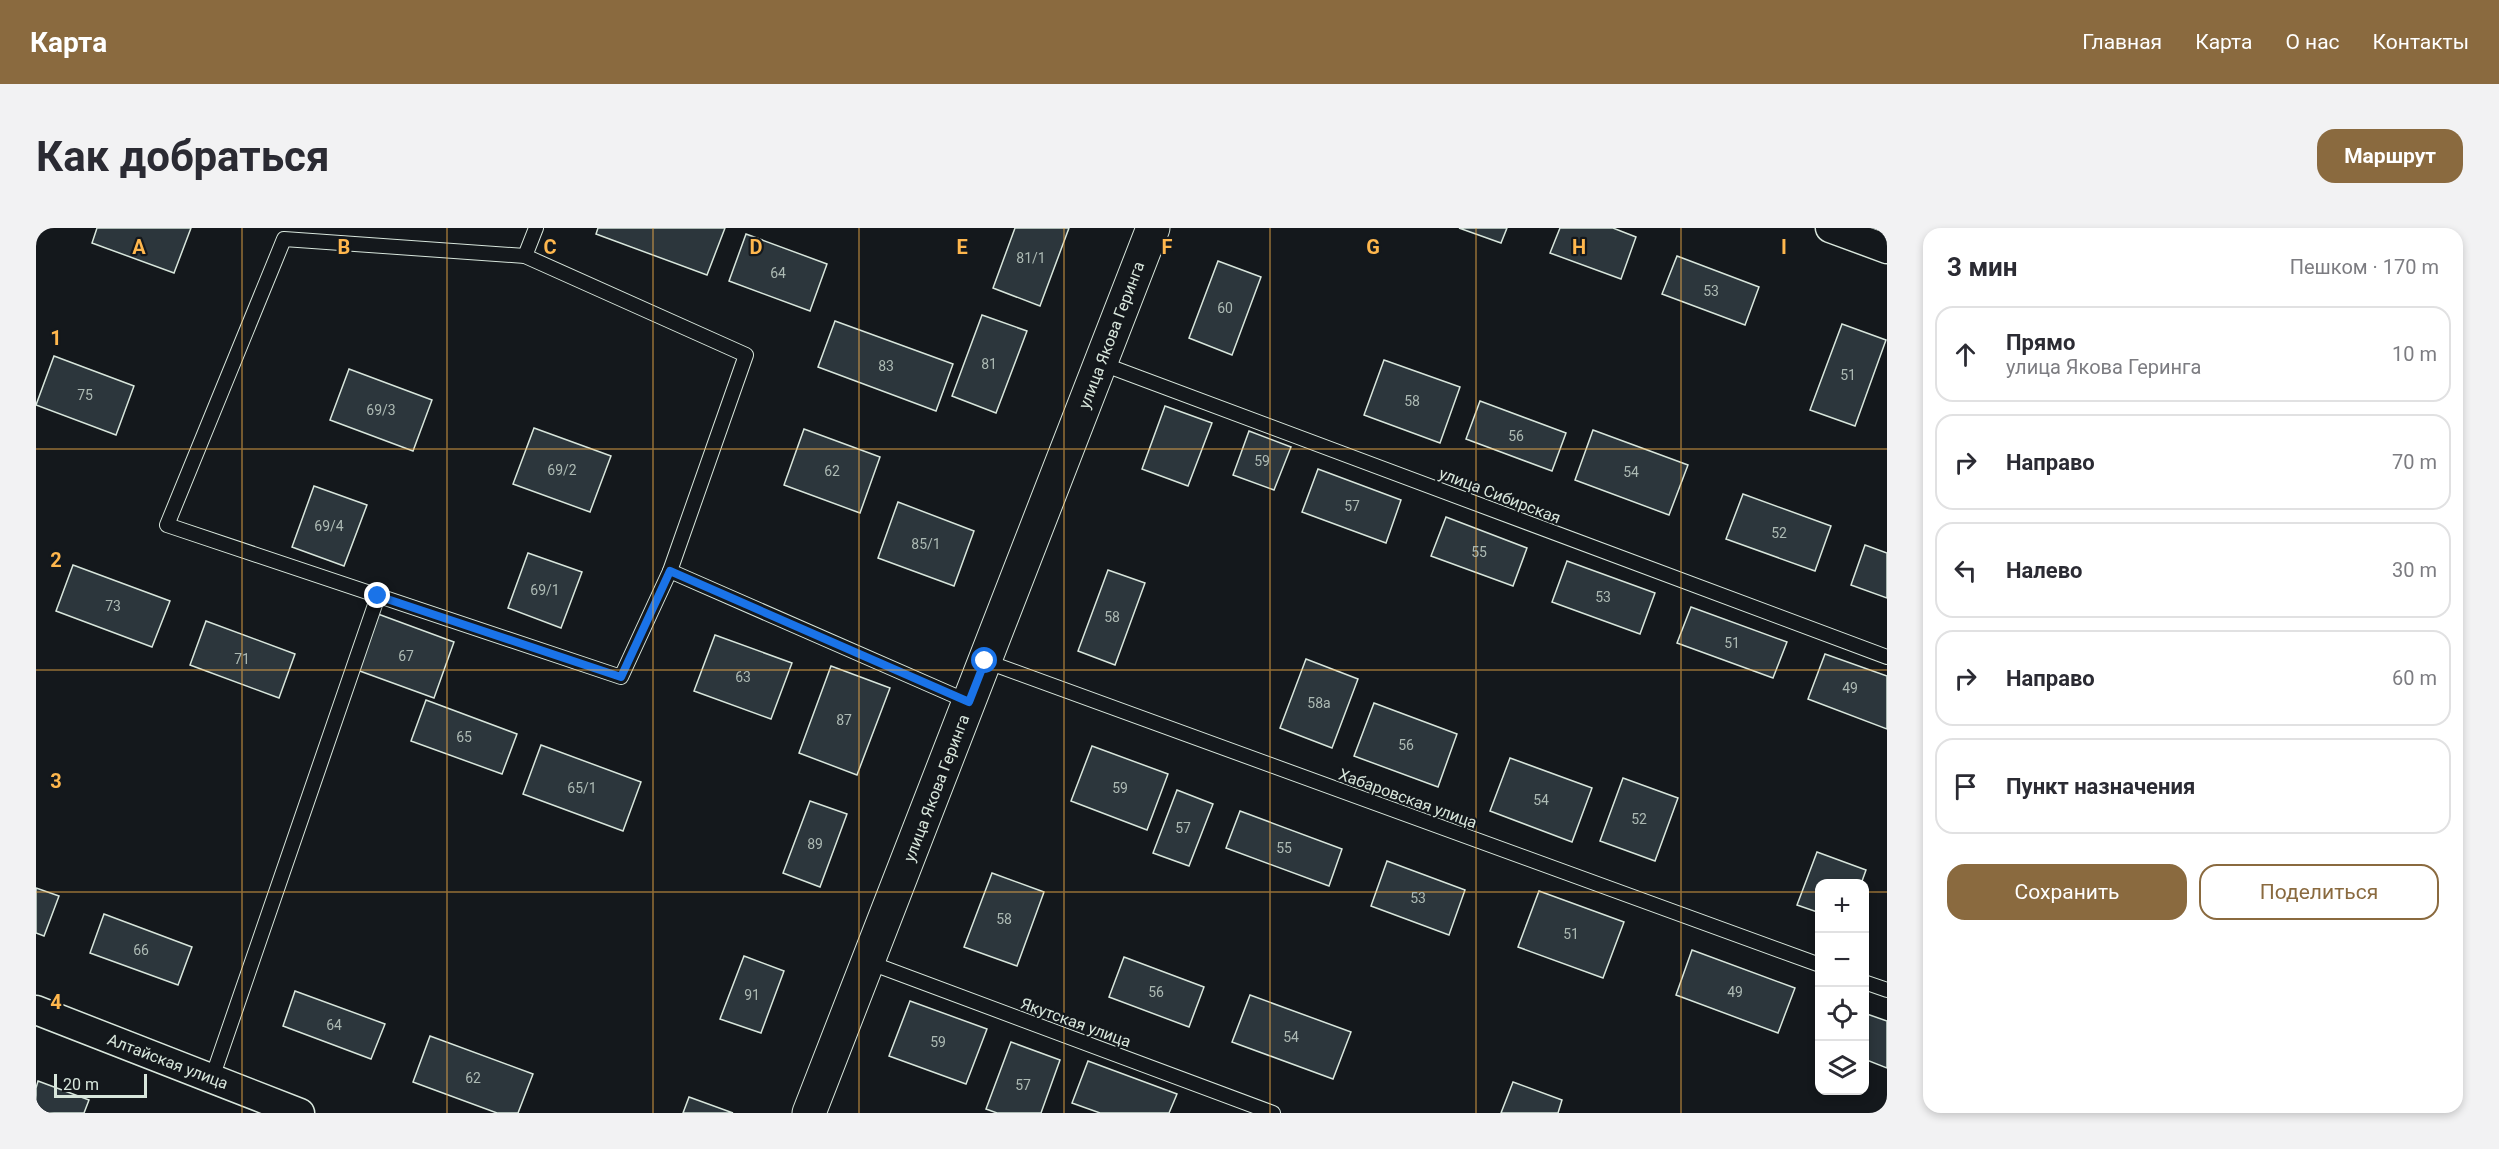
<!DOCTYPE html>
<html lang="ru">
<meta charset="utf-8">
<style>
:root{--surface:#fff;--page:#f2f2f3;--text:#2b2b33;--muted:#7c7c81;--line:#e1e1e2;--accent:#8a6a3f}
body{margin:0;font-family:Roboto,sans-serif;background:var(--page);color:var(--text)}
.controls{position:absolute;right:18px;bottom:18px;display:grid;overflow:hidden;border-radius:12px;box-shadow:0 3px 9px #0003}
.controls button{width:54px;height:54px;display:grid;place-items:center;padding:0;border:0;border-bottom:2px solid var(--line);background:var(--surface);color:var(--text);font:30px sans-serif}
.scale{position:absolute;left:18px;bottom:15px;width:93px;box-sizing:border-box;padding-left:6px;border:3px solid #d8e6dc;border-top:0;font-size:16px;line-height:21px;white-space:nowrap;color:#d8e6dc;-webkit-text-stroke:4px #14181c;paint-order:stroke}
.stop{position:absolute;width:18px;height:18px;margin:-14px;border:4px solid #1a73e8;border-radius:50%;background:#fff}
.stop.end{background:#1a73e8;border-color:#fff;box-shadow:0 2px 6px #0008}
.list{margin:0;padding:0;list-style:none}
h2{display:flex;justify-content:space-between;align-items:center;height:78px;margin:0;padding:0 24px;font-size:26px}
h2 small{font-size:20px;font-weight:400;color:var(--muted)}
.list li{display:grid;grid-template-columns:39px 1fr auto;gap:18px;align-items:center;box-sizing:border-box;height:96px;margin:0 12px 12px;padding:0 12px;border:2px solid var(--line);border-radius:18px}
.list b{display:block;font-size:22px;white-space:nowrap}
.list p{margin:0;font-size:20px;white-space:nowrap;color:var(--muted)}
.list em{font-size:20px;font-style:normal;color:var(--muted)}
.actions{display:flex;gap:12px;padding:18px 24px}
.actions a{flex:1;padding:14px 0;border:2px solid var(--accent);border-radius:18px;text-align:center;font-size:21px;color:var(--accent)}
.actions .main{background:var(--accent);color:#fff}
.icon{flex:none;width:33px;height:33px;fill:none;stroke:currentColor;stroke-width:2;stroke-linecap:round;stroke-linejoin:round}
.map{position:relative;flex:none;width:1851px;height:885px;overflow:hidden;border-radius:18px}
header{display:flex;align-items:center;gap:36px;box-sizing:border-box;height:84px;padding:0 30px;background:var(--accent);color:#fff}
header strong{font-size:28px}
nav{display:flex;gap:33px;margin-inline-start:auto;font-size:21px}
.intro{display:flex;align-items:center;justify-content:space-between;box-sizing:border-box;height:144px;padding:0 36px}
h1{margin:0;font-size:42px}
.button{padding:15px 27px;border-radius:18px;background:var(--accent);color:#fff;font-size:21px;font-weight:700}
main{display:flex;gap:36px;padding:0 36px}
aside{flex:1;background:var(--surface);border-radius:18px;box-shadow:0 3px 9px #0003}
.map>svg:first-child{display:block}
</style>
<header>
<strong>Карта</strong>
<nav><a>Главная</a><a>Карта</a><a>О нас</a><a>Контакты</a></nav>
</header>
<div class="intro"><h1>Как добраться</h1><a class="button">Маршрут</a></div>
<main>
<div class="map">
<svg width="1851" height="885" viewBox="0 0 1851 885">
<rect width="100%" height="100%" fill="#14181c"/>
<g fill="#2c363c" stroke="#d8e6dc" stroke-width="1.5">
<polygon points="61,0 155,0 138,45 56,15"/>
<polygon points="562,0 689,0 671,47 560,6"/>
<polygon points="979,0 1033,0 1004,78 957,60"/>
<polygon points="1423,0 1471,0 1465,15"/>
<polygon points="1524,0 1577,0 1600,9 1585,51 1514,25"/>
<polygon points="710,6 791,36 774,83 693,53"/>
<polygon points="1641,28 1723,59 1709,97 1626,66"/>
<polygon points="1182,33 1225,49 1196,127 1153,110"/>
<polygon points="946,87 991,103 960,185 916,168"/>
<polygon points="799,93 917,136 900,183 782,139"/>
<polygon points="1806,96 1850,112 1819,198 1774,182"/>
<polygon points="18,128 98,158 80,207 0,177"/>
<polygon points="1348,132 1424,159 1404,215 1328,187"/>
<polygon points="313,141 396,172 377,223 294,192"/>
<polygon points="1444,173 1530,205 1516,243 1430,211"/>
<polygon points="1129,178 1176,195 1152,258 1106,241"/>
<polygon points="498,200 575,228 554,284 477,256"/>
<polygon points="768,201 844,229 824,285 748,257"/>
<polygon points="1557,202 1652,237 1633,287 1539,252"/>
<polygon points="1213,203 1255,219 1238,262 1197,247"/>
<polygon points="1282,241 1365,272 1350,315 1266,284"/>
<polygon points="278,258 331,277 308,338 256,319"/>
<polygon points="1707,266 1795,298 1779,343 1690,311"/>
<polygon points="862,274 938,303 918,358 842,330"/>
<polygon points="1410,289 1491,320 1477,358 1395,328"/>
<polygon points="1829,317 1851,325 1851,370 1815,357"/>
<polygon points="492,325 546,344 525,400 472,380"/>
<polygon points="1531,333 1619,365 1604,406 1516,374"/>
<polygon points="37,337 134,373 116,419 20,383"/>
<polygon points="1072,342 1109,355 1079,437 1042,423"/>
<polygon points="1655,379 1751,414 1737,450 1641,415"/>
<polygon points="342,386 418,414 398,470 321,442"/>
<polygon points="170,393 259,426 243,470 154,437"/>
<polygon points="679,407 756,435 735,491 658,463"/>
<polygon points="1789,426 1851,448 1851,501 1772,471"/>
<polygon points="1270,431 1322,451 1296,520 1244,500"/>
<polygon points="795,438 854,460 821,547 763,525"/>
<polygon points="390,472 481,506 466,546 375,513"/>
<polygon points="1338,475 1421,506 1402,559 1318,528"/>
<polygon points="505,517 605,554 587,603 487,566"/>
<polygon points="1056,518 1132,546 1111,602 1035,573"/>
<polygon points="1474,530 1556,560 1536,614 1454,583"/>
<polygon points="1587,550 1642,570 1619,633 1564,613"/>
<polygon points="1141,562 1177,576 1153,638 1117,625"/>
<polygon points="774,573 811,586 784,659 747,645"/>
<polygon points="1204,583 1306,621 1293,658 1190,620"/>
<polygon points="1781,624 1830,642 1825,656 1784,656 1784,685 1761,677"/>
<polygon points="1351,633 1429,662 1413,707 1335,678"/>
<polygon points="956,645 1008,664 981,738 928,719"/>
<polygon points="0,660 23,668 8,708 0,705"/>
<polygon points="1503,663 1588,694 1567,750 1482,719"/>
<polygon points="68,686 156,719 142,757 54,725"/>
<polygon points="1656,722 1759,760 1742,805 1640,767"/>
<polygon points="708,728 748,743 725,805 684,791"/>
<polygon points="1088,729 1168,759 1153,799 1073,769"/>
<polygon points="259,763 349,796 335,831 247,798"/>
<polygon points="1214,767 1315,804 1297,851 1196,814"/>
<polygon points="874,773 951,801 930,856 853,828"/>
<polygon points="1828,785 1851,793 1851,840 1828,831"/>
<polygon points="394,808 497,846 482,885 461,885 377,854"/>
<polygon points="975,814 1024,832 1005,885 961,885 950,881"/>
<polygon points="1052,833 1141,866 1133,885 1064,885 1036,875"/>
<polygon points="2,853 53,872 48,885 0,885 0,860"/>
<polygon points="1477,854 1526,872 1522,885 1465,885"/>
<polygon points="653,869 697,885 647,885"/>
</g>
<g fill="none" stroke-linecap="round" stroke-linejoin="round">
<g stroke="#d8e6dc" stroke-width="16">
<g id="lane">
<polyline points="500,0 489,28 710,127 634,343 933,474"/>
<polyline points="489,28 248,11 131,297 585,449 634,343"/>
<polyline points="1064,135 1851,429"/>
<polyline points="949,433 1784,737"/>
<polyline points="832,734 1237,885"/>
<polyline points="1828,754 1851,762"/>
<polyline points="176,850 342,368"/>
</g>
</g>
<g stroke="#d8e6dc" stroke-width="31">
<g id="street">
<polyline points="1794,0 1851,21"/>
<polyline points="0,782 264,885"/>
</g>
</g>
<g stroke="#d8e6dc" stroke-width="35">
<polyline id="secondary" points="773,885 1117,0"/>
</g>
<use href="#lane" stroke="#14181c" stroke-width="14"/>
<use href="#street" stroke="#14181c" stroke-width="28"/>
<use href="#secondary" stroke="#14181c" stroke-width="33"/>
</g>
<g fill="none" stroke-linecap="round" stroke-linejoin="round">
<polyline stroke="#1a73e8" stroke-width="8" points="342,368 585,449 634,343 933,474 949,433"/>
</g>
<path fill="none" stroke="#ffb74d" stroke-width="1.5" stroke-opacity="0.55" d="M 206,0 L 206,885M 411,0 L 411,885M 617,0 L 617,885M 823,0 L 823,885M 1028,0 L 1028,885M 1234,0 L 1234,885M 1440,0 L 1440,885M 1645,0 L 1645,885M 0,221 L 1851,221M 0,442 L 1851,442M 0,664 L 1784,664M 1828,664 L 1851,664"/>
<g text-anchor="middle" stroke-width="4.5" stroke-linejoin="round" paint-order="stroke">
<g font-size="14" fill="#adbab4">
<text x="995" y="35">81/1</text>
<text x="742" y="50">64</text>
<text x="1675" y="68">53</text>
<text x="1189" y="85">60</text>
<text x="953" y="141">81</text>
<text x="850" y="143">83</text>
<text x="1812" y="152">51</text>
<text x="49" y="172">75</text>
<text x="1376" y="178">58</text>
<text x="345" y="187">69/3</text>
<text x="1480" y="213">56</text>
<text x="1226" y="238">59</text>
<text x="526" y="247">69/2</text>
<text x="796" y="248">62</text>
<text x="1595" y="249">54</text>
<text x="1316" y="283">57</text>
<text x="293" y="303">69/4</text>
<text x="1743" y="310">52</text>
<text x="890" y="321">85/1</text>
<text x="1443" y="329">55</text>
<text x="509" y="367">69/1</text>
<text x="1567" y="374">53</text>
<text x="77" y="383">73</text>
<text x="1076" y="394">58</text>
<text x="1696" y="420">51</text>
<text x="370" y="433">67</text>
<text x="206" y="436">71</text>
<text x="707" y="454">63</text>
<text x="1814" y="465">49</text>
<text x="1283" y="480">58а</text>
<text x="808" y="497">87</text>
<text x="428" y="514">65</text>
<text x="1370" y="522">56</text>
<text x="546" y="565">65/1</text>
<text x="1084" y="565">59</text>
<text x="1505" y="577">54</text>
<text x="1603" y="596">52</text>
<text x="1147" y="605">57</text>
<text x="779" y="621">89</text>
<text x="1248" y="625">55</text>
<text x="1382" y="675">53</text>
<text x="968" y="696">58</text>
<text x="1535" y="711">51</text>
<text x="105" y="727">66</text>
<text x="1120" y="769">56</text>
<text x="1699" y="769">49</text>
<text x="716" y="772">91</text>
<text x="298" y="802">64</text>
<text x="1255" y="814">54</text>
<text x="902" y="819">59</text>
<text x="437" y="855">62</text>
<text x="987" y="862">57</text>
</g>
<g font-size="16" fill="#d8e6dc" stroke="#14181c">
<text transform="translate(1075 107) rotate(-69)" y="6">улица Якова Геринга</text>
<text transform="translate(1464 267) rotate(21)" y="6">улица Сибирская</text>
<text transform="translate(900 560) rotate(-69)" y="6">улица Якова Геринга</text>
<text transform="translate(1372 570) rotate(20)" y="6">Хабаровская улица</text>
<text transform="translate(1040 794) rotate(20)" y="6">Якутская улица</text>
<text transform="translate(132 833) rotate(21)" y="6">Алтайская улица</text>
</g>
</g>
<g font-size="20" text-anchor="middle" font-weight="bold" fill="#ffb74d" stroke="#14181c" stroke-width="4.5" stroke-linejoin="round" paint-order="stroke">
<text x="103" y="26">A</text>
<text x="308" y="26">B</text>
<text x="514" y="26">C</text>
<text x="720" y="26">D</text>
<text x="926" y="26">E</text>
<text x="1131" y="26">F</text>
<text x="1337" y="26">G</text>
<text x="1543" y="26">H</text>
<text x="1748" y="26">I</text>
<text x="20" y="117">1</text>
<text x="20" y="339">2</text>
<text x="20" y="560">3</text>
<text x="20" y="781">4</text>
</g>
</svg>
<div class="controls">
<button>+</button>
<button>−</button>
<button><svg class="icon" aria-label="locate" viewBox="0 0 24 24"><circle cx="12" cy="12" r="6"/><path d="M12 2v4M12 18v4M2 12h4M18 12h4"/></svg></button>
<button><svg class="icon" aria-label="layers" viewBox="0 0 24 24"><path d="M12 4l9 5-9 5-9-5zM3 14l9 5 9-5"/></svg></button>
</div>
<div class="scale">20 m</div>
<div class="stop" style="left:949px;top:433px"></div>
<div class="stop end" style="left:342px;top:368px"></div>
</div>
<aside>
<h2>3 мин<small>Пешком · 170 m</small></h2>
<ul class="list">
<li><svg class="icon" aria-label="ahead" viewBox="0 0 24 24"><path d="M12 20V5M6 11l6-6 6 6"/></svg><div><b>Прямо</b><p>улица Якова Геринга</p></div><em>10 m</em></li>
<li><svg class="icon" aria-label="right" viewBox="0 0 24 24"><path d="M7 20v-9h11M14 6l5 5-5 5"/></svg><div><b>Направо</b></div><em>70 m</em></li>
<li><svg class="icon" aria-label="left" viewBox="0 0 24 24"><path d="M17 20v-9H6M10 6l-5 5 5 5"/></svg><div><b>Налево</b></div><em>30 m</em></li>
<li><svg class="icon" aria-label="right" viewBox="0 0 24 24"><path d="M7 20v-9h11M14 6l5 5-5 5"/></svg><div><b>Направо</b></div><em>60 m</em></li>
<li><svg class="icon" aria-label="arrive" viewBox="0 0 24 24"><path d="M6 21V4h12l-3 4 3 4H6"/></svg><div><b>Пункт назначения</b></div></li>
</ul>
<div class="actions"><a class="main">Сохранить</a><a>Поделиться</a></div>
</aside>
</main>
